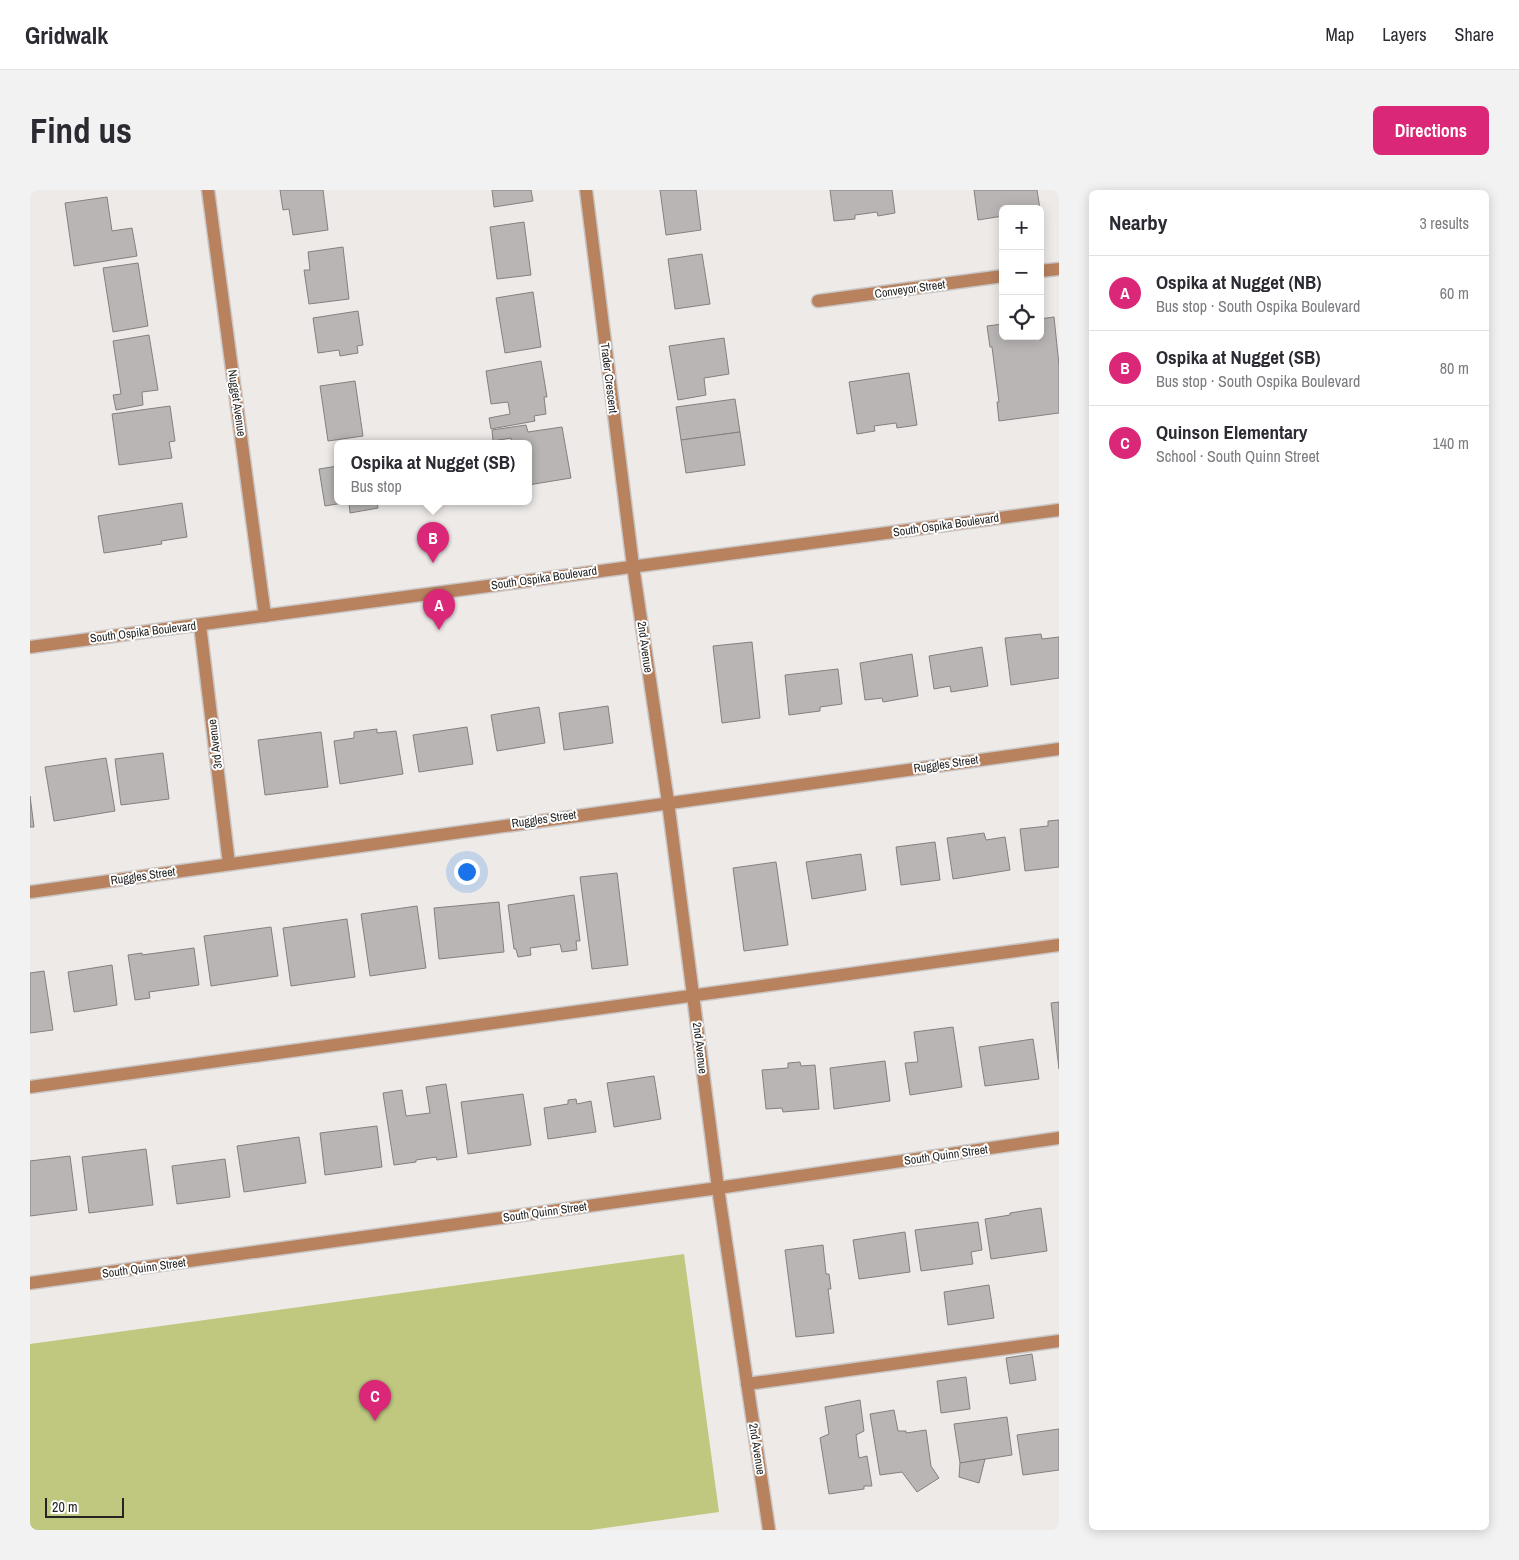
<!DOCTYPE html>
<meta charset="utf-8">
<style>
:root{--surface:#fff;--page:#f2f2f3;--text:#2b2b33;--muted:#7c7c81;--line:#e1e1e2;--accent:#db2777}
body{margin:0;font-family:"Archivo Narrow",sans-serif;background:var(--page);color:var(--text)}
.controls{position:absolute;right:15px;top:15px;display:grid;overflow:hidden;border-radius:8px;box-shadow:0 2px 12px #0003}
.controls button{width:45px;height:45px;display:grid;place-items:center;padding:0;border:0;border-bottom:1px solid var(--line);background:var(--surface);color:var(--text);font:25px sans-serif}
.scale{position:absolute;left:15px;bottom:12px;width:79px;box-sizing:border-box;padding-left:5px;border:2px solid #252423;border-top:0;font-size:14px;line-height:18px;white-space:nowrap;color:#252423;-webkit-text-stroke:4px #fff;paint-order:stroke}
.you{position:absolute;left:436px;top:681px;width:18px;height:18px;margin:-12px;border:4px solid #fff;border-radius:50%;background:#1a73e8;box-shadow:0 0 0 8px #1a73e833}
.badge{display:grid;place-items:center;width:32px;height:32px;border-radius:50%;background:var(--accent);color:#fff;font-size:16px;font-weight:700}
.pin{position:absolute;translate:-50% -41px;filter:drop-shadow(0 1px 2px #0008)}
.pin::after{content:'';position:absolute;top:26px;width:18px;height:15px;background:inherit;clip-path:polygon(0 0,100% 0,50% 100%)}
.popup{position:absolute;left:304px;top:250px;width:198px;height:65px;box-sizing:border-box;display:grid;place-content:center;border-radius:8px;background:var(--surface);filter:drop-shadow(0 1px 4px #0005);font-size:16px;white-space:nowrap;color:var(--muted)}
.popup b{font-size:19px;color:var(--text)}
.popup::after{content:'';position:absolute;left:50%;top:100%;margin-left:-10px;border:10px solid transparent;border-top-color:var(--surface)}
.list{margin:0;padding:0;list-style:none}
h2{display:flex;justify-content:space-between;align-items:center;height:65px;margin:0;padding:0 20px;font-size:21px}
h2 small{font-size:16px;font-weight:400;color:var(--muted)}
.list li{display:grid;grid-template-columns:32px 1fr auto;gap:15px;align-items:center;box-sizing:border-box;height:75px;padding:0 20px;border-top:1px solid var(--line)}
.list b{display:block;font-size:19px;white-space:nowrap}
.list p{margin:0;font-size:16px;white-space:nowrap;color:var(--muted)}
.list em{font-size:16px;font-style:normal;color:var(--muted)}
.icon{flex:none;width:28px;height:28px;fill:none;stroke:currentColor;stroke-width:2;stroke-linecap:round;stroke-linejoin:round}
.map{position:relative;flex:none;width:1029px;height:1340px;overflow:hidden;border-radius:8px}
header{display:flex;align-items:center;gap:30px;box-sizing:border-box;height:70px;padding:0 25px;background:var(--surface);border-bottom:1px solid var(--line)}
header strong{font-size:24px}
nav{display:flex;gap:28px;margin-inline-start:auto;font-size:18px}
.intro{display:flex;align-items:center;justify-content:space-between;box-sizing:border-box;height:120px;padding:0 30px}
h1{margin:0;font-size:35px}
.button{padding:12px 22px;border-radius:8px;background:var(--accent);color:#fff;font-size:18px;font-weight:700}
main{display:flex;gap:30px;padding:0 30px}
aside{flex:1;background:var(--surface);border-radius:8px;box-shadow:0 2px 12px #0003}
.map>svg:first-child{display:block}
</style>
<header>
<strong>Gridwalk</strong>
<nav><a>Map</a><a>Layers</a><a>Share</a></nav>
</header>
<div class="intro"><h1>Find us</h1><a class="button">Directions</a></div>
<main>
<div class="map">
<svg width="1029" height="1340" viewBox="0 0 1029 1340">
<rect width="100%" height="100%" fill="#edeae8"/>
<polygon fill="#c0c880" points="654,1064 689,1322 561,1340 0,1340 0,1154"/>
<g fill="#b8b5b4" stroke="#84807f">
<polygon points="250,0 293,0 298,40 263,45 259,19 253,20"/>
<polygon points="462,0 501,0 503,11 464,17"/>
<polygon points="630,0 666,0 671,40 636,45"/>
<polygon points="800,0 862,0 865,23 848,26 847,22 825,25 825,29 804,31"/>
<polygon points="944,0 1007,0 1010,19 973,19 973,26 948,30"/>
<polygon points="77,7 82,41 102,38 107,66 44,76 35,13"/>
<polygon points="494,32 501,85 467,89 460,37"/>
<polygon points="313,57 319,109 279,114 274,80 280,80 278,62"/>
<polygon points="672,64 680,114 645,119 638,69"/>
<polygon points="108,73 118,136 83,142 73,78"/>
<polygon points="503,102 511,157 475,163 466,108"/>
<polygon points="328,121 333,155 327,156 328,163 310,166 309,160 288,163 283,128"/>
<polygon points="1024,127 1029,175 1029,223 969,231 967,212 969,212 962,157 960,157 957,136 973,134 973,146 1010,146 1010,129"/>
<polygon points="119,145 128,200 112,202 113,215 86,220 83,205 91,204 83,151"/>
<polygon points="694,148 699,184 674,188 676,205 648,210 639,156"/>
<polygon points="511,171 517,207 514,207 516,224 504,226 505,231 461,239 459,228 480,224 478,212 461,214 456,181"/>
<polygon points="879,183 887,235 867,238 866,233 844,236 845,241 827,244 819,192"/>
<polygon points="325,191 333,246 298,251 290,196"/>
<polygon points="705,209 710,242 651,250 646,217"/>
<polygon points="140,216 145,251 139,252 142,268 89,275 82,224"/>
<polygon points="496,235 498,242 532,237 541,288 498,295 498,254 482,254 481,248 463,251 462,240"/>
<polygon points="710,242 715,275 656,283 651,250"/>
<polygon points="308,276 308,312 347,312 348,318 320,323 319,312 295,316 289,279"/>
<polygon points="152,313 157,347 131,351 132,354 74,363 68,326"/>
<polygon points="1011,444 1012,449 1029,447 1029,488 981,495 975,448"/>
<polygon points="722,452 730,528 692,533 683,456"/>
<polygon points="952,457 958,496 921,502 920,496 904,499 899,466"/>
<polygon points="882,464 888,506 853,512 852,508 835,510 830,473"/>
<polygon points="808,479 812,514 790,517 790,521 759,525 755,485"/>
<polygon points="578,516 583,553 534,560 529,523"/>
<polygon points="509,517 515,553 467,561 461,525"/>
<polygon points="437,537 443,574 389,582 383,545"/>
<polygon points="347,539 347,543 366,541 373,584 310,594 304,551 324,548 324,542"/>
<polygon points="291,542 298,597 235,605 228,550"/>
<polygon points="133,563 139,609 91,615 85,569"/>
<polygon points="76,568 85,621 24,631 15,577"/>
<polygon points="0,606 4,637 0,637"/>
<polygon points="1029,630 1029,677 995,681 990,639 1018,636 1018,631"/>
<polygon points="954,643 956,650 975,647 980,680 923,689 917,648"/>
<polygon points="905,652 910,690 871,695 866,657"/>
<polygon points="831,664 836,700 782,709 776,672"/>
<polygon points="746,672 758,755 714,761 703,678"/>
<polygon points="587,683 598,775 562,779 550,687"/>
<polygon points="544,705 550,751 546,751 547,760 532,762 530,754 500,758 501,765 488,767 486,759 484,759 478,715"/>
<polygon points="469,712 474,762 409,769 404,718"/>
<polygon points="387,716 396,778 340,786 331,724"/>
<polygon points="317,729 325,787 261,796 253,738"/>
<polygon points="241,737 248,786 181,796 174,746"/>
<polygon points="164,758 169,795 119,802 120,808 105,810 98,765 112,763 112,765"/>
<polygon points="82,775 87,815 44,822 38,782"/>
<polygon points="14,781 23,840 0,843 0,783"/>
<polygon points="1029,812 1029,879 1021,813"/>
<polygon points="923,837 932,897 880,905 875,873 888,872 884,842"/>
<polygon points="1003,849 1009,889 955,896 949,857"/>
<polygon points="855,871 860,911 804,919 800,878"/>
<polygon points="770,872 771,876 785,875 789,919 753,922 752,918 736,919 732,880 758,878 758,873"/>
<polygon points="624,886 631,929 584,937 577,893"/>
<polygon points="416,894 427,967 407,970 406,967 386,970 386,972 364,975 353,903 372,900 376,926 400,923 396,897"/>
<polygon points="493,904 501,955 438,964 431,912"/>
<polygon points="546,909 547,914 561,911 566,942 518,949 514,918 538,914 538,910"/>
<polygon points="347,936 352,977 295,985 290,943"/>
<polygon points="269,947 276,993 214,1002 207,956"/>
<polygon points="116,959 123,1015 59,1023 52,967"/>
<polygon points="40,966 47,1020 0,1026 0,971"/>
<polygon points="195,969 200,1007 147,1014 142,976"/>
<polygon points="1011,1018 1017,1061 961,1069 955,1029 980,1025 980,1023"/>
<polygon points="948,1032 952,1060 941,1062 943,1074 891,1081 885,1040"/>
<polygon points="875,1042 880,1082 829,1089 823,1050"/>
<polygon points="793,1055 796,1084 799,1084 801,1099 798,1099 804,1143 766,1147 755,1060"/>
<polygon points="959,1095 964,1128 918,1135 914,1102"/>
<polygon points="1002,1164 1006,1190 980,1194 976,1168"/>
<polygon points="936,1187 940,1219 911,1223 907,1191"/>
<polygon points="830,1210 834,1241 826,1245 829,1268 837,1266 842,1296 834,1296 834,1299 799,1304 790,1248 799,1244 795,1217"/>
<polygon points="864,1220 868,1241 876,1241 876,1243 896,1240 901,1276 909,1288 887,1302 872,1282 850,1285 840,1224"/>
<polygon points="977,1227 982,1265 930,1273 924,1234"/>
<polygon points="1029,1239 1029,1280 993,1285 987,1245"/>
<polygon points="955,1269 949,1293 929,1287 930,1273"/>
</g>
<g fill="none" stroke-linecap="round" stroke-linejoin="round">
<g stroke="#c9c6c5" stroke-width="15">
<g id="service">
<polyline points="0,897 1029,755"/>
<polyline points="717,1194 1029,1151"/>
</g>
</g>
<g stroke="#c9c6c5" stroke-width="15">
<g id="minor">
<polyline points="178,0 235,426"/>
<polyline points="556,0 603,376 638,612 688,998 739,1340"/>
<polyline points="1010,81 1029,79"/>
<polyline points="788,111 973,86"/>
<polyline points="170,435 199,674"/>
<polyline points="0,702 1029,559"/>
<polyline points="0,1093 688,998 1029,948"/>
</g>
</g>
<g stroke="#c9c6c5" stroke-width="15">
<polyline id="tertiary" points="0,457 1029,320"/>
</g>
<use href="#service" stroke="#b8825e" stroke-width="12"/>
<use href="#minor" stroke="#b8825e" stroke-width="12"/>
<use href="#tertiary" stroke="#b8825e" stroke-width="12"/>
</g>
<g text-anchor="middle" stroke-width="4" stroke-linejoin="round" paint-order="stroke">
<g font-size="12" fill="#252423" stroke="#fff">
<text transform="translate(880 99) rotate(-8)" y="4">Conveyor Street</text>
<text transform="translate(579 188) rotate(83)" y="4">Trader Crescent</text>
<text transform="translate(207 213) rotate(82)" y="4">Nugget Avenue</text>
<text transform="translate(916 335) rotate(-8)" y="4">South Ospika Boulevard</text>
<text transform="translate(514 388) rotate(-8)" y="4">South Ospika Boulevard</text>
<text transform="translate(113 442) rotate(-7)" y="4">South Ospika Boulevard</text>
<text transform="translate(615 457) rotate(82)" y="4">2nd Avenue</text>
<text transform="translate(185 554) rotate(-97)" y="4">3rd Avenue</text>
<text transform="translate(916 574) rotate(-8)" y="4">Ruggles Street</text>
<text transform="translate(514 629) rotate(-8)" y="4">Ruggles Street</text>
<text transform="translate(113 686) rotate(-8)" y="4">Ruggles Street</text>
<text transform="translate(670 858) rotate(83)" y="4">2nd Avenue</text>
<text transform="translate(916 965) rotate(-8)" y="4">South Quinn Street</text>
<text transform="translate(515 1022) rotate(-8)" y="4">South Quinn Street</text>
<text transform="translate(114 1078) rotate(-8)" y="4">South Quinn Street</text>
<text transform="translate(727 1259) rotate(81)" y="4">2nd Avenue</text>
</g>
</g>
</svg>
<div class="controls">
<button>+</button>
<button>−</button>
<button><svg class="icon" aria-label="locate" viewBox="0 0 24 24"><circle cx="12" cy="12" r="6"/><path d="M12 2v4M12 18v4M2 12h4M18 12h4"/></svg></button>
</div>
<div class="scale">20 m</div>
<div class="you"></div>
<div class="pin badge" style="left:409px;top:440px">A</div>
<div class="pin badge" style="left:403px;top:373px">B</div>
<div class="popup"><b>Ospika at Nugget (SB)</b>Bus stop</div>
<div class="pin badge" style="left:345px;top:1231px">C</div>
</div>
<aside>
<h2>Nearby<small>3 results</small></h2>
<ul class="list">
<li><span class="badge">A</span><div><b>Ospika at Nugget (NB)</b><p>Bus stop · South Ospika Boulevard</p></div><em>60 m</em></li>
<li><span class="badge">B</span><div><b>Ospika at Nugget (SB)</b><p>Bus stop · South Ospika Boulevard</p></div><em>80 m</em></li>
<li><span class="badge">C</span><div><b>Quinson Elementary</b><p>School · South Quinn Street</p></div><em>140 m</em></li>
</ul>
</aside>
</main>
